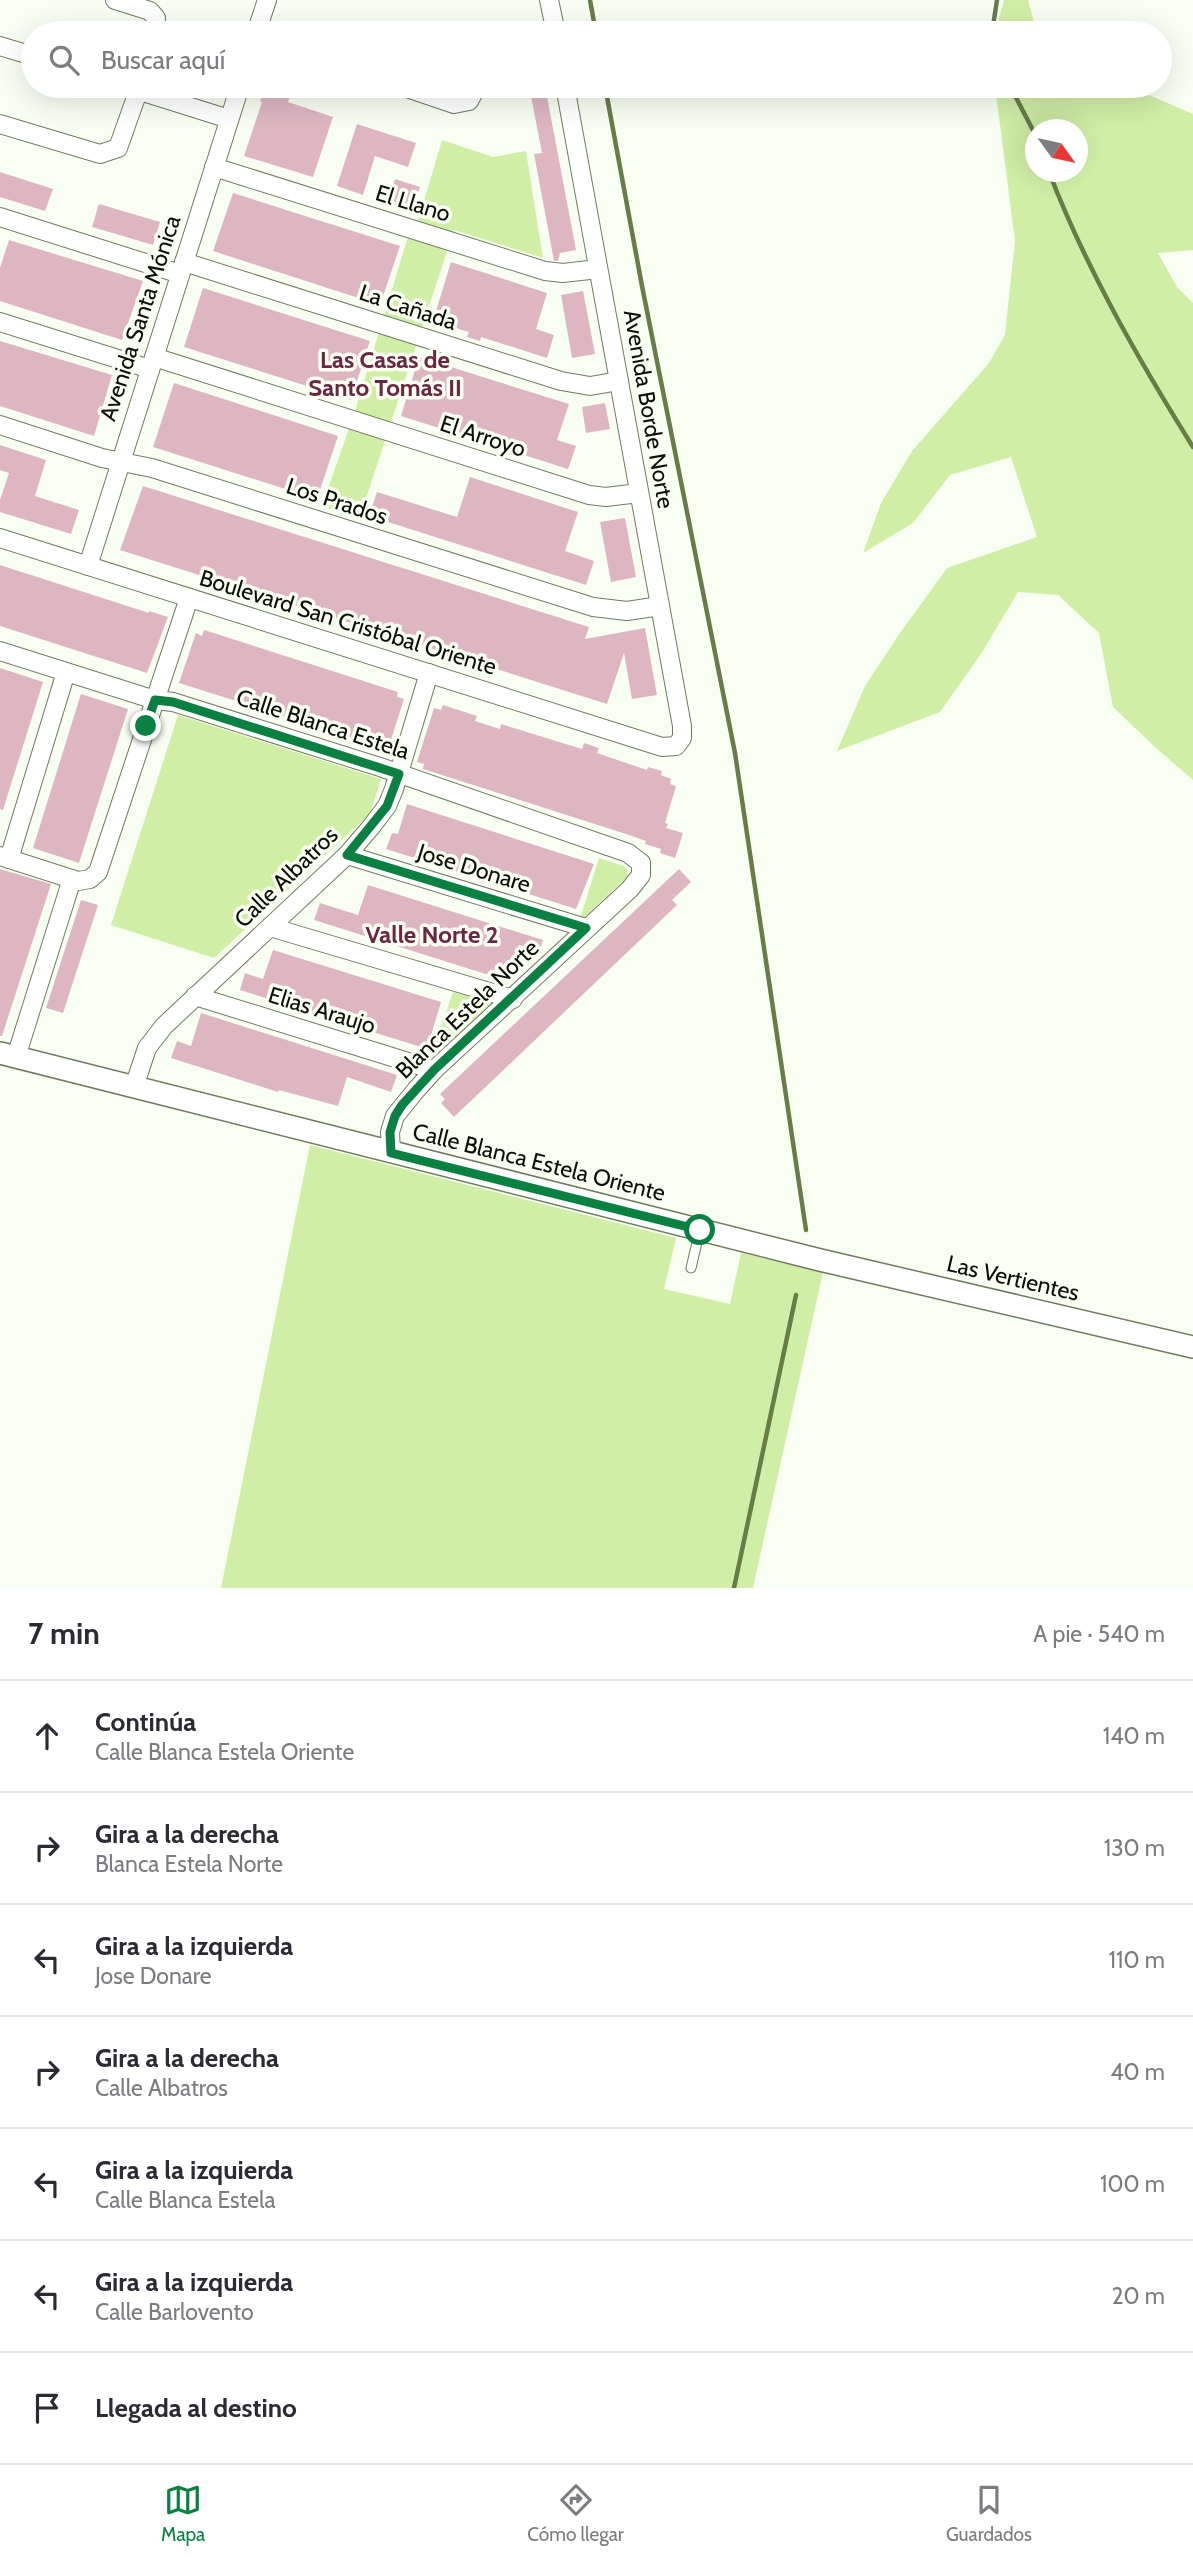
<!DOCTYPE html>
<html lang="es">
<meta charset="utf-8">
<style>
:root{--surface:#fff;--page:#f2f2f3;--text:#2b2b33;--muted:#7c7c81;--line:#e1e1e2;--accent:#0b8043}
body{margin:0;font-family:Cabin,sans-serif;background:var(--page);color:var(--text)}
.compass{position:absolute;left:1025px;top:119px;width:63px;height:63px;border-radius:50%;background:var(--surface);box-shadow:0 7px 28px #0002;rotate:123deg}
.stop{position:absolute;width:21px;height:21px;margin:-16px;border:5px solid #0b8043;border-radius:50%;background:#fff}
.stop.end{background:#0b8043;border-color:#fff;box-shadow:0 2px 7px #0008}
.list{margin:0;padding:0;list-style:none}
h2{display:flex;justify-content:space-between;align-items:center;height:91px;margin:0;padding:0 28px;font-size:30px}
h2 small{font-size:23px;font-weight:400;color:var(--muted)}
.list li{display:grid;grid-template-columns:46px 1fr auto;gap:21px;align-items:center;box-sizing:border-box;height:112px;padding:0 28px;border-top:2px solid var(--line)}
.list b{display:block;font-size:26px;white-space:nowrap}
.list p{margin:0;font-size:23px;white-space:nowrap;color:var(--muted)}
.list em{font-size:23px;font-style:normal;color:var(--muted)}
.icon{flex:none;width:38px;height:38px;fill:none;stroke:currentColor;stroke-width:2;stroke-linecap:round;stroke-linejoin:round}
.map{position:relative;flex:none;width:1193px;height:1588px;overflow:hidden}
.search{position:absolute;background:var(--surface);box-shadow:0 7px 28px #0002;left:21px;right:21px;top:21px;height:77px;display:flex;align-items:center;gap:18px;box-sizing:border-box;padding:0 24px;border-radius:38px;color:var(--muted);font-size:26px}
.sheet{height:875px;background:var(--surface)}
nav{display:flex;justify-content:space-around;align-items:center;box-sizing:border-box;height:98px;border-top:2px solid var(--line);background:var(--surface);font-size:19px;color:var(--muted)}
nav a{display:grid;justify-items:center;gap:4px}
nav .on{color:var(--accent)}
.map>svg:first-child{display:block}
</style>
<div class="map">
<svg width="1193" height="1588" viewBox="0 0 1193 1588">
<rect width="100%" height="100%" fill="#f8fef1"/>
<g fill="#d1eea7" fill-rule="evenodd">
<polygon points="1004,0 1028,0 1037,33 995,33"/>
<path d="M 995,86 L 1128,86 L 1193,114 L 1193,250 L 1158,253 L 1177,287 L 1193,303 L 1193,780 L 1156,748 L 1113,707 L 1099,633 L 1058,595 L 1018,592 L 981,654 L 940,712 L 837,751 L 865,686 L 900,633 L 947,568 L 1037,537 L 1011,457 L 950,475 L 913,523 L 863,553 L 881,503 L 912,451 L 989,363 L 1005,335 L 1015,241 ZM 1036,130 L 1078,130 L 1078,172 L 1036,172 Z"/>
<polygon points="442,140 493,157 526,151 543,258 454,230 359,520 322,506 356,408 407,240 419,218"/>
<polygon points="178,715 381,779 370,814 214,958 111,925"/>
<polygon points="599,858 626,867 628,876 579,922"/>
<polygon points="453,992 493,1003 430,1061"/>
<polygon points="310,1145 676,1238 664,1289 730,1304 741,1253 823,1272 753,1588 221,1588"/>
</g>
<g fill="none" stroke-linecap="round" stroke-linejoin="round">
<g stroke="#687c48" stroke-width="4.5">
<polyline points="590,0 596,33"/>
<polyline points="992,33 997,0"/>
<polyline points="605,86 642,286 735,753 806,1230"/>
<polyline points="1010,86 1036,136"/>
<path d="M 1049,172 C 1086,268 1138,359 1193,447"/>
<polyline points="734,1588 796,1295"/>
</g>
</g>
<g fill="#ddb6c2">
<polygon points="529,86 545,86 576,250 560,253 558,261 554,261 534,154 542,153"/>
<polygon points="265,88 290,96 288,102 333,117 313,177 244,156 262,102 260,101"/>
<polygon points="357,124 416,143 408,167 375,156 363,195 337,186"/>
<polygon points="0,172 53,189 45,211 0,197"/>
<polygon points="395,179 420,187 413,210 387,202"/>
<polygon points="233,193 400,246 380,305 213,251"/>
<polygon points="99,204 160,222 153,245 92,227"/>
<polygon points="9,240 143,281 122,340 0,301 0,268"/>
<polygon points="451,262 547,293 536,329 554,335 547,358 481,337 480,341 467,337 469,332 433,321"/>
<polygon points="203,288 370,341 351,400 184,347"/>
<polygon points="583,291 595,354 572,358 561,295"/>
<polygon points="0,341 112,375 94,436 0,406"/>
<polygon points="419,357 569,404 557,440 576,446 568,469 401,416"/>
<polygon points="174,383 338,436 317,499 153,447"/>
<polygon points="605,403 610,429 586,433 582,407"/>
<polygon points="0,445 46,460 35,496 79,510 71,534 0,512 0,500 9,473 0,470"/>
<polygon points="470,477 578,512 565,551 594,561 586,585 369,516 377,492 457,517"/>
<polygon points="143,486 589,627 585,639 645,628 657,695 632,699 624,653 607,704 120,550"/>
<polygon points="625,518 636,577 611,582 600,522"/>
<polygon points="0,565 149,613 149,611 168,617 147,673 0,626"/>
<polygon points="204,630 398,692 397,697 404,699 388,749 179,683 196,633 202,636"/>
<polygon points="0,668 43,682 3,810 0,809"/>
<polygon points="81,694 128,709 79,863 33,848"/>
<polygon points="443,705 477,716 475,721 500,729 501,724 582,749 584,743 599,748 597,753 647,770 648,767 662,771 661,775 671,779 670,784 676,786 665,823 668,824 666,828 683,833 675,858 660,853 661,849 645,844 646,841 629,835 423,769 424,764 417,762 428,727 434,708 441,710"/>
<polygon points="407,804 594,864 576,909 386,849 392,833 398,834"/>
<polygon points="0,869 51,884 2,1036 0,1036"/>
<polygon points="679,869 691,882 672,900 677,905 454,1117 441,1103 445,1099 440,1094"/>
<polygon points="368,885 543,940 539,952 519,945 508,981 314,920 320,903 358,915"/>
<polygon points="81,900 98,905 63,1013 46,1008"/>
<polygon points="273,950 441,1002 427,1049 240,990 245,973 263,979"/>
<polygon points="201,1013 397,1075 391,1092 347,1077 338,1106 279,1090 278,1092 171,1058 177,1041 191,1046"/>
</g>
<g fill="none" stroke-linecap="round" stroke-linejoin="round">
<g stroke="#707c5e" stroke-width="11">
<polyline id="service" points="691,1268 700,1230"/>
</g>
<g stroke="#707c5e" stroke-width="20">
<g id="minor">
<polyline points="115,0 150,11 156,18 155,33"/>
<polyline points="549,0 556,33"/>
<polyline points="256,33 267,0"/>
<polyline points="0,46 33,56"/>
<polyline points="124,86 229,119"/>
<polyline points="401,86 454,104 469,101 477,86"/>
<polyline points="0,124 100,154 118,148 140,86"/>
<polyline points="214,167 545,271 563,273 598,269"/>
<polyline points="0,217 180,274"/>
<polyline points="184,262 561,381 590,386 619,381"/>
<polyline points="0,322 150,369"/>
<polyline points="154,357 589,495 606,497 639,493"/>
<polyline points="0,425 102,458 152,468 593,607 627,611 660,606"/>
<polyline points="0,538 662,747 676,746 682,738 682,726 565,86"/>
<polyline points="88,566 240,86"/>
<polyline points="0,651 155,700 173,702 380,767 628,853 641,863 641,875 630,889 434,1070 416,1090 395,1116 390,1132 391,1153"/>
<polyline points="347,855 586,928"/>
<polyline points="0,856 78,881 90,879 98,872 189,598"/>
<polyline points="9,859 66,672"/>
<polyline points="270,927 513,999"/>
<polyline points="195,996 434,1070"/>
<polyline points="16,1057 72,879"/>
<polyline points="134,1087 147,1048 164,1026 347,855 371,827 387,806 394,789 429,673"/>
</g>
</g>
<g stroke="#707c5e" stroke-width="24">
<polyline id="tertiary" points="0,1053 820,1260 1193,1347"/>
</g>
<use href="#service" stroke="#fff" stroke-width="9"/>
<use href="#minor" stroke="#fff" stroke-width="18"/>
<use href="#tertiary" stroke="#fff" stroke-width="21"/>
</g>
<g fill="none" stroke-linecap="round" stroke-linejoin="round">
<polyline stroke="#0b8043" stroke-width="9" points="146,726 155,700 173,702 399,774 387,806 347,855 586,928 434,1070 402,1105 395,1116 390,1132 391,1153 700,1230"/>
</g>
<g text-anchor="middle" stroke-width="7" stroke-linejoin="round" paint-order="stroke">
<g font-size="23" fill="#0a0e04" stroke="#f8fef1">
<text transform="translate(413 203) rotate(17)" y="8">El Llano</text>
<text transform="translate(408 307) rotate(18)" y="8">La Cañada</text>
<text transform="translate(140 318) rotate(-72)" y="8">Avenida Santa Mónica</text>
<text transform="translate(649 409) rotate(80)" y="8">Avenida Borde Norte</text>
<text transform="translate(483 436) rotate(18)" y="8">El Arroyo</text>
<text transform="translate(337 501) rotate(18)" y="8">Los Prados</text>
<text transform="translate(348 622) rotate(17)" y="8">Boulevard San Cristóbal Oriente</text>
<text transform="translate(323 724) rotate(18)" y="8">Calle Blanca Estela</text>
<text transform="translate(474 868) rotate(17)" y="8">Jose Donare</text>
<text transform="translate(286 877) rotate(-44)" y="8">Calle Albatros</text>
<text transform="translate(467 1009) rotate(-44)" y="8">Blanca Estela Norte</text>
<text transform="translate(322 1010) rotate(17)" y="8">Elias Araujo</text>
<text transform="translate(539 1162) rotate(14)" y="8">Calle Blanca Estela Oriente</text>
<text transform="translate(1013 1278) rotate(13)" y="8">Las Vertientes</text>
</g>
<g font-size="24" font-weight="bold" fill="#6a2742" stroke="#f8fef1">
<text x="385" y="368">Las Casas de<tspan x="385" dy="28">Santo Tomás II</tspan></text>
<text x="432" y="943">Valle Norte 2</text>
</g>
</g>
</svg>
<svg class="compass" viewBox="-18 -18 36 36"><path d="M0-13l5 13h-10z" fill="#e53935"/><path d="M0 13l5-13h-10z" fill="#7c7c81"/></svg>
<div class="stop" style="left:700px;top:1230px"></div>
<div class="stop end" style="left:146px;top:726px"></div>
<div class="search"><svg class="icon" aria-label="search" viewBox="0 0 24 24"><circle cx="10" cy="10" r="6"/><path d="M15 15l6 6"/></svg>Buscar aquí</div>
</div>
<section class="sheet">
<h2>7 min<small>A pie · 540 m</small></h2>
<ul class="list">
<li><svg class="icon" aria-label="ahead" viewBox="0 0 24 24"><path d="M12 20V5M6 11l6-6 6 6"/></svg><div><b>Continúa</b><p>Calle Blanca Estela Oriente</p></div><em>140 m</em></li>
<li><svg class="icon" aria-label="right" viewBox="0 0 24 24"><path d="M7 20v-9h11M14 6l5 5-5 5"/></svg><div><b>Gira a la derecha</b><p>Blanca Estela Norte</p></div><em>130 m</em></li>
<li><svg class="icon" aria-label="left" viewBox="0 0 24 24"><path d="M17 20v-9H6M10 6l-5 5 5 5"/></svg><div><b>Gira a la izquierda</b><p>Jose Donare</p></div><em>110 m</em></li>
<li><svg class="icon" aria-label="right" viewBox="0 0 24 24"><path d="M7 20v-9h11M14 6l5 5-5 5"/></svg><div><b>Gira a la derecha</b><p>Calle Albatros</p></div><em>40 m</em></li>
<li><svg class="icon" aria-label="left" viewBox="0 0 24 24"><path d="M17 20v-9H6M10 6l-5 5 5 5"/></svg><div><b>Gira a la izquierda</b><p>Calle Blanca Estela</p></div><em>100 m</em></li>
<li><svg class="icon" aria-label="left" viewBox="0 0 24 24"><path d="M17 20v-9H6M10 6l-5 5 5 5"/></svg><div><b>Gira a la izquierda</b><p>Calle Barlovento</p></div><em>20 m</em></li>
<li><svg class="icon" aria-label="arrive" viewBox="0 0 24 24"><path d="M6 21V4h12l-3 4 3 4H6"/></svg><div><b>Llegada al destino</b></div></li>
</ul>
</section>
<nav>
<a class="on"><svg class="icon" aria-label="map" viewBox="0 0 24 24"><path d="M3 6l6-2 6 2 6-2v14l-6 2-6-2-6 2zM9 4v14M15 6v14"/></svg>Mapa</a>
<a><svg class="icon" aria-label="directions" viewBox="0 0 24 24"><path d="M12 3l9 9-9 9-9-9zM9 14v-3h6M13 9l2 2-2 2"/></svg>Cómo llegar</a>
<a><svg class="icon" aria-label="saved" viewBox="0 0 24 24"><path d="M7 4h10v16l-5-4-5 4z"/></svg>Guardados</a>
</nav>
